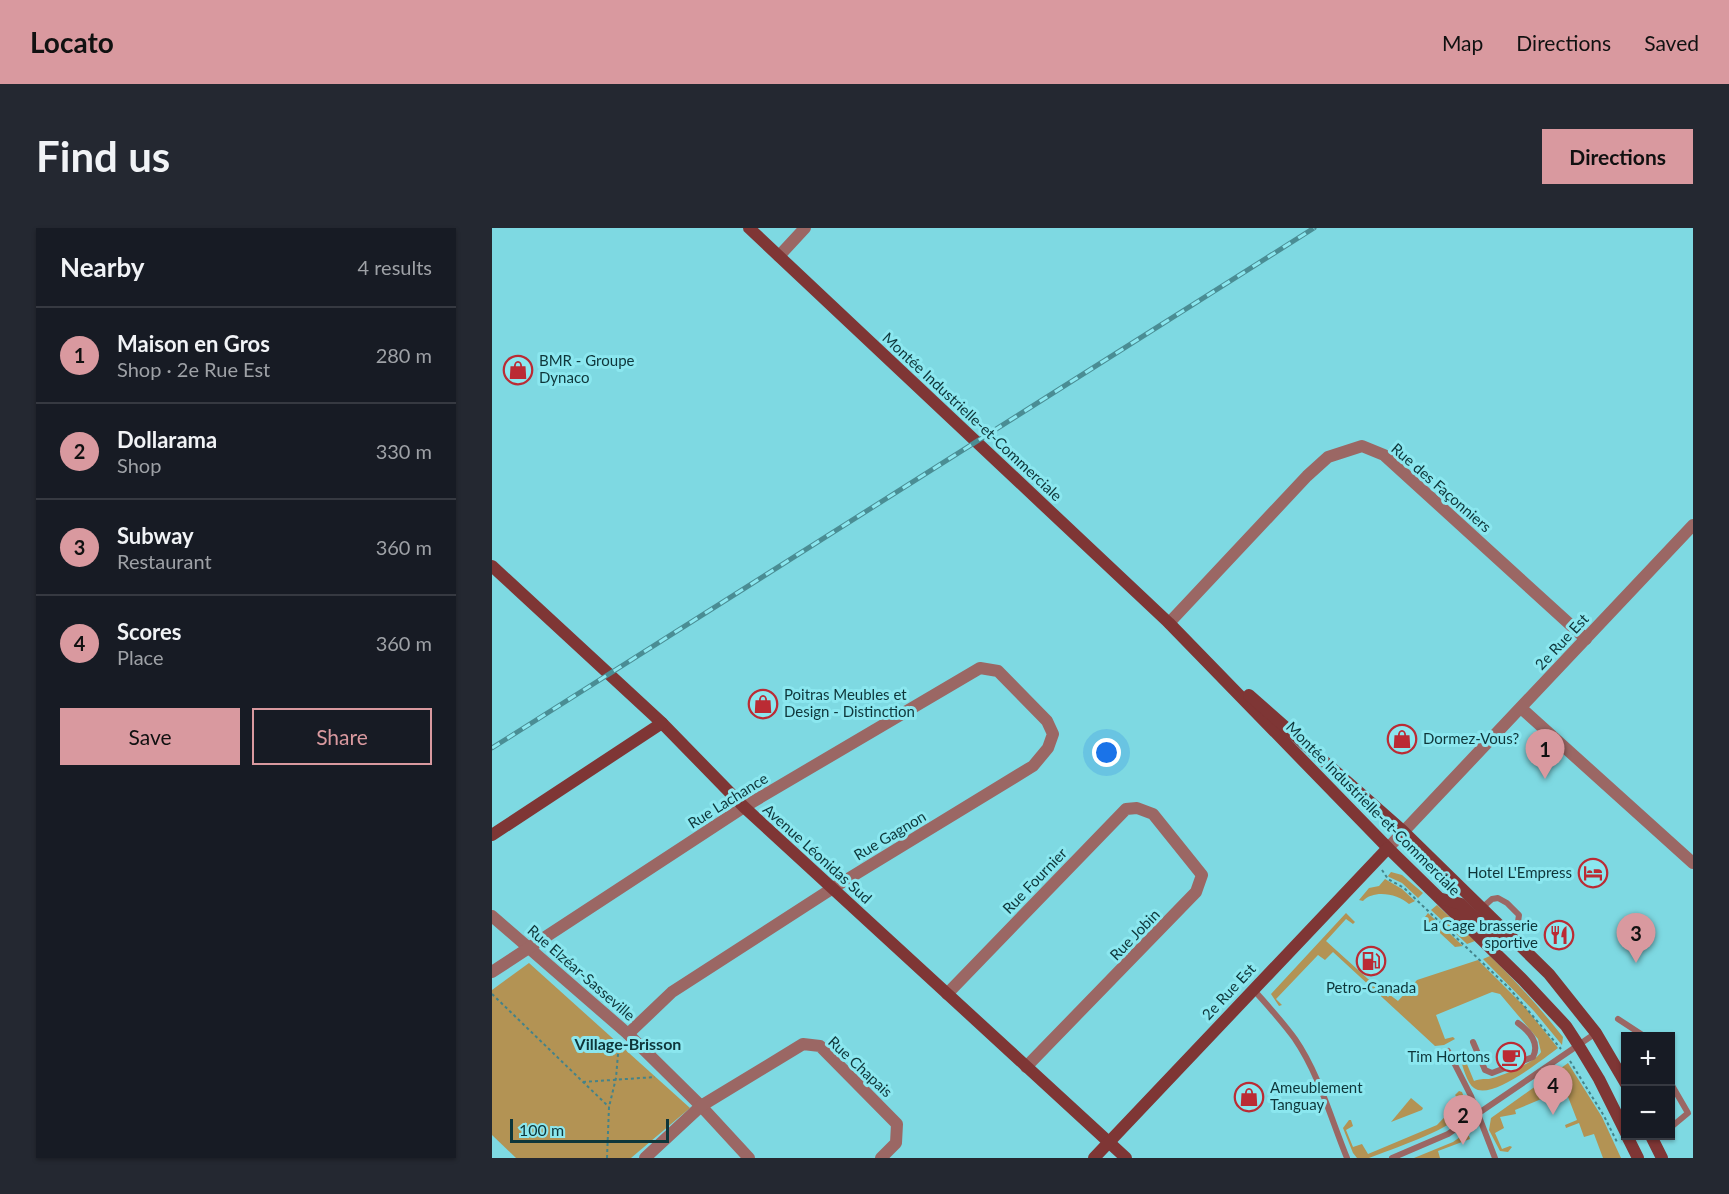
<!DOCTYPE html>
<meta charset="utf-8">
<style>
:root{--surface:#171b24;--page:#242831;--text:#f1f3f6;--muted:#9ea1a6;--line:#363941;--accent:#d9999f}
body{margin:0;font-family:Lato,sans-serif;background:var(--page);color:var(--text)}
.controls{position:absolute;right:18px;bottom:18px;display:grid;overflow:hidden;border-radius:0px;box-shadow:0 2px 4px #0004}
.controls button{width:54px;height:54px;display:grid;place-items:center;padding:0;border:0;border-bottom:2px solid var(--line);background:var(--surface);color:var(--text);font:30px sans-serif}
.scale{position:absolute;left:18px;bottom:15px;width:159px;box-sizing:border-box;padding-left:6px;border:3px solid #0e363a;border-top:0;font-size:16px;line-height:21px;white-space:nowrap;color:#0e363a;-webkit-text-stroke:4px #8be7ef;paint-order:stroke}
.you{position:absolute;left:615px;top:525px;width:21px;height:21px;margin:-15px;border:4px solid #fff;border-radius:50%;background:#1a73e8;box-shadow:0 0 0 9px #1a73e833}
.badge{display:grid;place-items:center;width:39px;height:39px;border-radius:50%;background:var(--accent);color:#111;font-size:20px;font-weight:700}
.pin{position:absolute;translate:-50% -50px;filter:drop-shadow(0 2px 3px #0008)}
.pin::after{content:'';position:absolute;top:32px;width:21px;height:18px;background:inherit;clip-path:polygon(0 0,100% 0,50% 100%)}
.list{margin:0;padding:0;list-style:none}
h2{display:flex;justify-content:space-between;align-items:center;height:78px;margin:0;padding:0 24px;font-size:26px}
h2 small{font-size:20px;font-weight:400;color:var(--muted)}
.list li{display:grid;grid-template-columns:39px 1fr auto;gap:18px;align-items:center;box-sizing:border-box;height:96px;padding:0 24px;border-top:2px solid var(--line)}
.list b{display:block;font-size:22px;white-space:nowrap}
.list p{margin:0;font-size:20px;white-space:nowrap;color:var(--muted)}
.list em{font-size:20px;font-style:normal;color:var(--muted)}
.actions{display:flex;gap:12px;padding:18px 24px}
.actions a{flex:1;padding:14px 0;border:2px solid var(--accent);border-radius:0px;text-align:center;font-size:21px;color:var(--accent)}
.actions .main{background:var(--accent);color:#111}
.map{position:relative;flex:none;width:1201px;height:930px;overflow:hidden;border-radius:0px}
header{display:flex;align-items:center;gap:36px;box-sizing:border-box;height:84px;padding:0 30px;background:var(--accent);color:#111}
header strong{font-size:28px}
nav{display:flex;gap:33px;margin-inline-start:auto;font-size:21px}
.intro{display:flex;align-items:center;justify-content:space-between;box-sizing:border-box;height:144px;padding:0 36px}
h1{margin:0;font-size:42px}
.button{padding:15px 27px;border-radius:0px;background:var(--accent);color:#111;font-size:21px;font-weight:700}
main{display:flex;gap:36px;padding:0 36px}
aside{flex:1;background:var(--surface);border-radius:0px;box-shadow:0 2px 4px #0004}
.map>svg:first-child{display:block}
</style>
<header>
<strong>Locato</strong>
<nav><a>Map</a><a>Directions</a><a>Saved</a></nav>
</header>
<div class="intro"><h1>Find us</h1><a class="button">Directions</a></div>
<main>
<aside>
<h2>Nearby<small>4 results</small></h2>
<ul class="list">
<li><span class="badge">1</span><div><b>Maison en Gros</b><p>Shop · 2e Rue Est</p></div><em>280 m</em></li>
<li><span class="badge">2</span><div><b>Dollarama</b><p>Shop</p></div><em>330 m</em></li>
<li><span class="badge">3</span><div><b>Subway</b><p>Restaurant</p></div><em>360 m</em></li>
<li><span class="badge">4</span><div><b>Scores</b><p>Place</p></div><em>360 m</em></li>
</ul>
<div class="actions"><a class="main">Save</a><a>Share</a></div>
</aside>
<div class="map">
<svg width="1201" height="930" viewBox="0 0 1201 930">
<rect width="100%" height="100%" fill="#7ed9e2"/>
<g fill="#b39354">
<polygon points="899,644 910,647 931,665 926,670 910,655 897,649 896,648"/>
<path d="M 893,651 L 910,661 L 923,673 L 917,676 C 906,666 882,661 871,673 L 867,672 L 877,660 L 887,658 Z"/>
<polygon points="945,677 983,713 975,716 939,682"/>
<path d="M 854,685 L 863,694 L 861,696 L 854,691 L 834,713 L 896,769 L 898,767 L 906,773 L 925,752 L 986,732 L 1032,778 L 1066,820 C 1051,831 999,873 982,860 C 975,855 971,839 968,830 L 971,823 L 979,824 L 979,826 L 972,829 L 982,853 C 988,851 991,851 997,851 C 1008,849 1044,834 1049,824 L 1046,811 L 1008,766 L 1000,764 L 944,787 L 953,811 L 961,809 L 963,811 L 952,817 L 943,818 L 841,724 L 833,732 L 826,727 L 784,771 L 790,777 L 787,778 L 779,766 Z"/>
<polygon points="936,685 971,718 963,719 934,692 933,689"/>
<path d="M 998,728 C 1024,753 1048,780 1071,809 L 1070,817 L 1042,783 L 991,731 Z"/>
<polygon points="37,735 198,880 139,930 24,930 0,907 0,762"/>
<polygon points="1076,835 1110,889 1129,930 1111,930 1102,906 1092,909 1087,895 1074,900 1073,897 1085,892 1073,861 1023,882 1024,886 1008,889 1012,900 1003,905 1010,921 1018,918 1020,919 1016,924 1008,923 997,902 999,890"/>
<path d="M 967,863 L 970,864 C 973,872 976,880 970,886 C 955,903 900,921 877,930 L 865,930 L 861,925 L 851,900 L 857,892 L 859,892 L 861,898 L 854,902 L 861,919 L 870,916 L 876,926 L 945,897 L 968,873 L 963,867 Z"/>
<polygon points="919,870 931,880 930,882 899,894"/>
<polygon points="971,907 977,908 978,911 946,923 948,930 922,930 961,914"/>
</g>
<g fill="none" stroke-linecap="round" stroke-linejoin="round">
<g stroke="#43838a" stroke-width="2" stroke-dasharray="3 3" stroke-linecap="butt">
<polyline points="890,642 896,651 912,660 1017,760 1069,821"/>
<polyline points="0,766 117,879"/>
<polyline points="1078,833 1112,888 1125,914"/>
<polyline points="91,854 163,849"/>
<polyline points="115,930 117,879 124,850 127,814"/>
</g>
<g stroke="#9b6764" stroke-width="6">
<polyline points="991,679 1000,671 1006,670 1015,675 1027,687 1026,694 1017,705"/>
<path d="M 761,761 C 775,777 790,793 803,811 C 827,846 839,891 855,930"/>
<polyline points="1126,791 1152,808"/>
<path d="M 981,814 L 993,842 L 1000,845 L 1041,829 C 1048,815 1037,803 1026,795"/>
<polyline points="956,823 979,868 1003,930"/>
<polyline points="1178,854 1196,885 1178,900"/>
<polyline points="900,930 956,906 1104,805"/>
</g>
<g stroke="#9b6764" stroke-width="12">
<polyline points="287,28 313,0"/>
<polyline points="677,395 815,248 836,229 870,218 892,227 1094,411"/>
<polyline points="1029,480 1201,635"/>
<polyline points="896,620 1201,297"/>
<polyline points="0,688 136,806 209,878 257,930"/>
<polyline points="0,744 252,579 488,440 506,443 555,493 561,506 556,520 541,538 341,660 180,764 136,806"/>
<polyline points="455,766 634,581 645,580 661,586 710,647 704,664 534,839"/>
<polyline points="153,930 209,878 311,816 328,818 405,896 404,915 389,930"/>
</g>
<g stroke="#7f3635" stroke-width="12">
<polyline points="257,0 677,395 896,620 1031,752 1074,798 1087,818 1107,851 1134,905"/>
<polyline points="0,338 170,495 252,579 634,930"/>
<polyline points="757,467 911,603 1057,746 1104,805 1134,856"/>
<polyline points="0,607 170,495"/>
<polyline points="950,671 969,676 1001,707 1007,711 1017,705"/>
<polyline points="1135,908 1146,930"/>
<polyline points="1159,908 1170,930"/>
<polyline points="602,930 896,620"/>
</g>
<g stroke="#4a8d94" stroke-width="5">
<polyline id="rail" points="0,520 822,0"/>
</g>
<use href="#rail" stroke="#8be7ef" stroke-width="3" stroke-dasharray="9" stroke-linecap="butt"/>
</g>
<defs>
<g id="shop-ring" transform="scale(1.5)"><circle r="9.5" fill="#8be7ef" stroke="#bb2b34" stroke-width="1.5"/><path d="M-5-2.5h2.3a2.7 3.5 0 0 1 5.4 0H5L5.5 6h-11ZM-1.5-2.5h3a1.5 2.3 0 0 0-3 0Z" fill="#bb2b34"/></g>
<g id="hotel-ring" transform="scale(1.5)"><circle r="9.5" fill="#8be7ef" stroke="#bb2b34" stroke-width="1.5"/><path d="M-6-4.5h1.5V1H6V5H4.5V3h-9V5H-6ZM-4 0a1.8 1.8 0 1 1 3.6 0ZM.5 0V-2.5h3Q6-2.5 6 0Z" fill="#bb2b34"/></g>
<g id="restaurant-ring" transform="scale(1.5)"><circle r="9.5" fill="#8be7ef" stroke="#bb2b34" stroke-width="1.5"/><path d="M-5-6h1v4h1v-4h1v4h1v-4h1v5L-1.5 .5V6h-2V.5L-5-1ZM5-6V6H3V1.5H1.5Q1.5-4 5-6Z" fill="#bb2b34"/></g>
<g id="fuel-ring" transform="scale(1.5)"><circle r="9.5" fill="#8be7ef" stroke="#bb2b34" stroke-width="1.5"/><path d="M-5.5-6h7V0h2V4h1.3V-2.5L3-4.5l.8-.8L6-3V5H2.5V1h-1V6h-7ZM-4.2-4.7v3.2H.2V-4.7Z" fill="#bb2b34"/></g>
<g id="cafe-ring" transform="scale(1.5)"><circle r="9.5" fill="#8be7ef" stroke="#bb2b34" stroke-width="1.5"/><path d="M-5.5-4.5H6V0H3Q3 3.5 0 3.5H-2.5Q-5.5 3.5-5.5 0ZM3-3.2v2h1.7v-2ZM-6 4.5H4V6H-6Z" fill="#bb2b34"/></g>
</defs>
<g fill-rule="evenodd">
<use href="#shop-ring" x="26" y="142"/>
<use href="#shop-ring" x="271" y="476"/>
<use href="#shop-ring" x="910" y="511"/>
<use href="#hotel-ring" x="1101" y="645"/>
<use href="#restaurant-ring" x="1067" y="707"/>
<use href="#fuel-ring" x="879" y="733"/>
<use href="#cafe-ring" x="1019" y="829"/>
<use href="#shop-ring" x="757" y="869"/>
</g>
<g text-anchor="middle" stroke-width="6" stroke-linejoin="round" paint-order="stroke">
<g font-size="15" fill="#0e363a" stroke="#8be7ef" text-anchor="start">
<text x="47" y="138">BMR - Groupe<tspan x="47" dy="17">Dynaco</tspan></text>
<text x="292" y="472">Poitras Meubles et<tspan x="292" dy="17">Design - Distinction</tspan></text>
<text x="931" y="516">Dormez-Vous?</text>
<text x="1080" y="650" text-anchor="end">Hotel L'Empress</text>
<text x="1046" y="703" text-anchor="end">La Cage brasserie<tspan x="1046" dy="17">sportive</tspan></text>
<text x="879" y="765" text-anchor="middle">Petro-Canada</text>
<text x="998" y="834" text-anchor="end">Tim Hortons</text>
<text x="778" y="865">Ameublement<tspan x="778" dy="17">Tanguay</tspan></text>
</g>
<g font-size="15" fill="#0e363a" stroke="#8be7ef">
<text transform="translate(480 189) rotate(43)" y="5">Montée Industrielle-et-Commerciale</text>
<text transform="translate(949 260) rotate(41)" y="5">Rue des Façonniers</text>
<text transform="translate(1070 414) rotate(-47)" y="5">2e Rue Est</text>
<text transform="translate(236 573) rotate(-32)" y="5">Rue Lachance</text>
<text transform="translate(881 581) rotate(45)" y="5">Montée Industrielle-et-Commerciale</text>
<text transform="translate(398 608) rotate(-31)" y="5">Rue Gagnon</text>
<text transform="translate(325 626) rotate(42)" y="5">Avenue Léonidas Sud</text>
<text transform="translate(543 653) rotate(-46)" y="5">Rue Fournier</text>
<text transform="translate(643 707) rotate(-46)" y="5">Rue Jobin</text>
<text transform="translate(89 745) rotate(41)" y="5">Rue Elzéar-Sasseville</text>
<text transform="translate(737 764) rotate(-47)" y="5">2e Rue Est</text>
<text transform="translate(368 839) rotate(43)" y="5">Rue Chapais</text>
</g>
<g font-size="16" font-weight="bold" fill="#0e363a" stroke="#8be7ef">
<text x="136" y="822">Village-Brisson</text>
</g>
</g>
</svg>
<div class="controls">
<button>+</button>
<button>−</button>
</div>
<div class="scale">100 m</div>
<div class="you"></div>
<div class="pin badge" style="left:1053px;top:551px">1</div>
<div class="pin badge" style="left:971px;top:917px">2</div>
<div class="pin badge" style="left:1144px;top:735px">3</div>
<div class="pin badge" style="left:1061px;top:887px">4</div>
</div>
</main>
